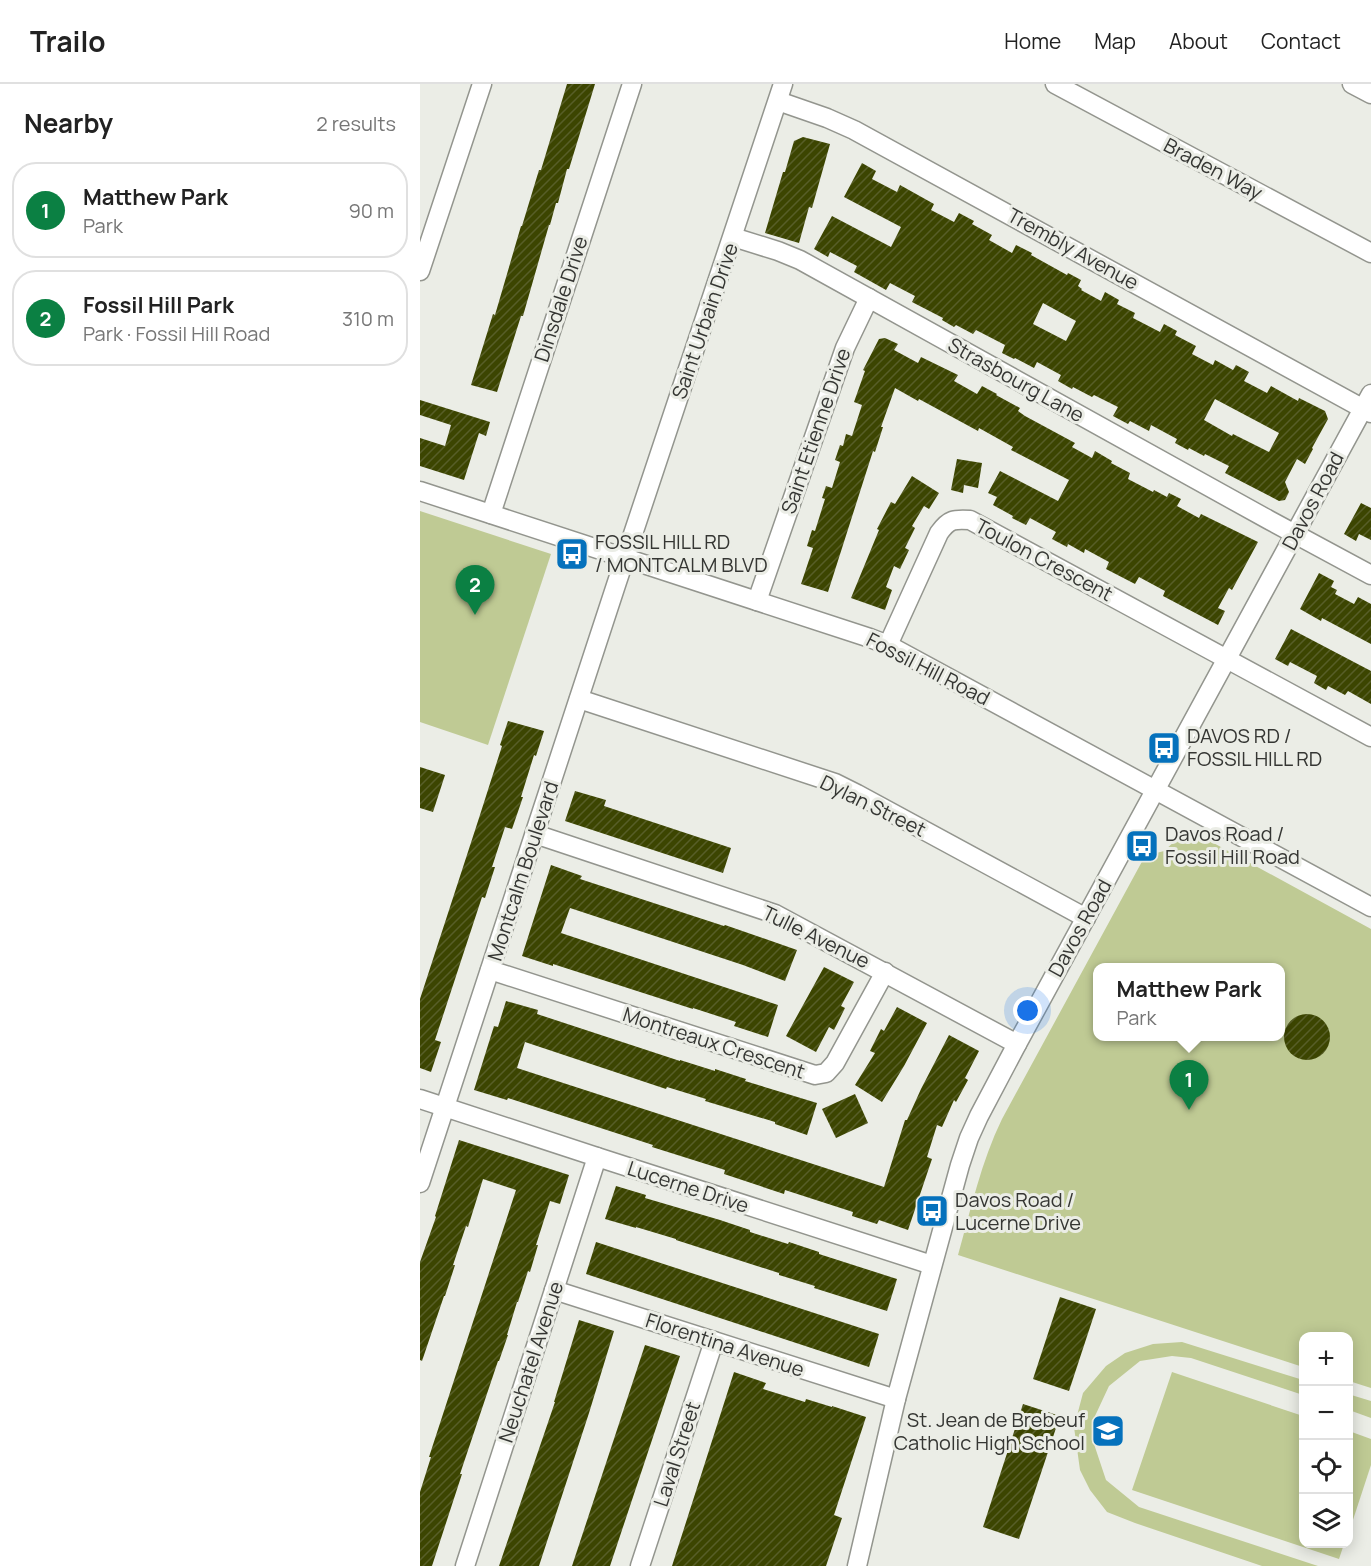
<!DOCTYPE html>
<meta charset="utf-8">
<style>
:root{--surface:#fff;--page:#f6f6f6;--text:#222;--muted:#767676;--line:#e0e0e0;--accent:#0b8043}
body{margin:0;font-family:Manrope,sans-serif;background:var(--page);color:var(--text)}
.controls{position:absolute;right:18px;bottom:18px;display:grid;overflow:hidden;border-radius:12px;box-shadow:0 3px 15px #0003}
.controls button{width:54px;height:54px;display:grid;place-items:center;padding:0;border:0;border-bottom:2px solid var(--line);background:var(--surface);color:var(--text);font:30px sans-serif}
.you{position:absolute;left:608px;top:927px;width:21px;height:21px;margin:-15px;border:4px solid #fff;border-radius:50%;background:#1a73e8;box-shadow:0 0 0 9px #1a73e833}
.badge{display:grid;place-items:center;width:39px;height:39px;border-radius:50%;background:var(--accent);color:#fff;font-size:20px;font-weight:700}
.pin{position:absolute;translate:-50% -50px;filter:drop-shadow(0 2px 3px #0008)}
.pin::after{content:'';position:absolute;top:32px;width:21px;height:18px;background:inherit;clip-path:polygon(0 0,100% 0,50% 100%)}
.popup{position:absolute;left:673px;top:879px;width:192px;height:78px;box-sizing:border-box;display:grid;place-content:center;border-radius:12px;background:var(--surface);filter:drop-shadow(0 2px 4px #0005);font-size:20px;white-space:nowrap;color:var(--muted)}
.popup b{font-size:22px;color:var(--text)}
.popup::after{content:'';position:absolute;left:50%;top:100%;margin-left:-12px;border:12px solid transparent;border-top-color:var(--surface)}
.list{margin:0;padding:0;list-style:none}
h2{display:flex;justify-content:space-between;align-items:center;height:78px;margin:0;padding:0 24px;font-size:26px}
h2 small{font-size:20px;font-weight:400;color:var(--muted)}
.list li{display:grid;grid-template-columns:39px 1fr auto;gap:18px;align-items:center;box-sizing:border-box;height:96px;margin:0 12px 12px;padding:0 12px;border:2px solid var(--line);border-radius:24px}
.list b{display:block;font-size:22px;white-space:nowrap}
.list p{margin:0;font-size:20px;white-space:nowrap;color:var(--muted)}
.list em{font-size:20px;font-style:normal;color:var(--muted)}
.icon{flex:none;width:33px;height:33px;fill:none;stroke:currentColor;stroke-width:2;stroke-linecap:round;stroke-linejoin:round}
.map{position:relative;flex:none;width:951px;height:1482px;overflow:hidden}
header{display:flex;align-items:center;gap:36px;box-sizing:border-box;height:84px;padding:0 30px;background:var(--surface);border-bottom:2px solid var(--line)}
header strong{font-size:28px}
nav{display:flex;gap:33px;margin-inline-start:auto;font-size:21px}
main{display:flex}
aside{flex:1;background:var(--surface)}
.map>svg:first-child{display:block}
</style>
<header>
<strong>Trailo</strong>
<nav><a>Home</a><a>Map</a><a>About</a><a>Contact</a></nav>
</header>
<main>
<aside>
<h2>Nearby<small>2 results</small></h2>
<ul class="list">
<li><span class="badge">1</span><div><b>Matthew Park</b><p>Park</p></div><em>90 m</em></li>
<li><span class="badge">2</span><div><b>Fossil Hill Park</b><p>Park · Fossil Hill Road</p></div><em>310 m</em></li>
</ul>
</aside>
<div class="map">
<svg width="951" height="1482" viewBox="0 0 951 1482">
<defs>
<pattern id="building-hatch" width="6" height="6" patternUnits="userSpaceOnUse" patternTransform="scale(1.5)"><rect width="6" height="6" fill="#3c4501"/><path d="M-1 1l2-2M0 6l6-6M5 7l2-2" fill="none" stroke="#575e28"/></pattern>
</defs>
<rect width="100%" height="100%" fill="#ebede6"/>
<g fill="#bfca94" fill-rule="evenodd">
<polygon points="0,427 131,470 68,661 0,638"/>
<path d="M 768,745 L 951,845 L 951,1304 L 929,1297 L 928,1252 L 884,1252 L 883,1283 L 538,1171 C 551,1125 561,1078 582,1035 L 725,772 L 744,767 ZM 678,884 L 860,884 L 860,952 L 678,952 Z"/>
<polygon points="762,1258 883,1296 883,1311 771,1274 752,1272 720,1277 689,1302 675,1332 674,1360 686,1396 719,1423 898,1482 842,1482 715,1439 687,1428 670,1406 660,1386 654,1343 663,1309 686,1282 705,1269 733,1260"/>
<polygon points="752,1288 883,1332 884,1460 924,1460 919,1475 712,1406"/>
<polygon points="928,1310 951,1317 951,1334 929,1326"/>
<polygon points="929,1347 951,1355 951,1381 929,1448"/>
</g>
<g fill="url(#building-hatch)" fill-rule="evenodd">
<polygon points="147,0 175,0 149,85 147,85 138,119 136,119 130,141 129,141 103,232 101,232 77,308 51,301 73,230 75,231 101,142 102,142 119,86 121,86"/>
<polygon points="383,53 410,60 392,124 389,123 379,159 345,149 363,88 365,88 374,57"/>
<path d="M 442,79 L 456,87 L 452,95 L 477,108 L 480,101 L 514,120 L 511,126 L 534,138 L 539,129 L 554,137 L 552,140 L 572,151 L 569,156 L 592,169 L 596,161 L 612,169 L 611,171 L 647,191 L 648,189 L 661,196 L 658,202 L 662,205 L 661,206 L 681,217 L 685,208 L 699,216 L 697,220 L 715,229 L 713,234 L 740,248 L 744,240 L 757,247 L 755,251 L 776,262 L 772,270 L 793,281 L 795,276 L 813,286 L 816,281 L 829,288 L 824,297 L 847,309 L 851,302 L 878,317 L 879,314 L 905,327 L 908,335 L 892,364 L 893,365 L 885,380 L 877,375 L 865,398 L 869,408 L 865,416 L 859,417 L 805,389 L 809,382 L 785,370 L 784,372 L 769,364 L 768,366 L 755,359 L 757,355 L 731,341 L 729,347 L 710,337 L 708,340 L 693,332 L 698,323 L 674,311 L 672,313 L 653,303 L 652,305 L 638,297 L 641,291 L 617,278 L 614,284 L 595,274 L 594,275 L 582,269 L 585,261 L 556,246 L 553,250 L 536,241 L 534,243 L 522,236 L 523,234 L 492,218 L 495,212 L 470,199 L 466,206 L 434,188 L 437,182 L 410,168 L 408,173 L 394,165 L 412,132 L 471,163 L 481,143 L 424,113 ZM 623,219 L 656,237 L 646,257 L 613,240 ZM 795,315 L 859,349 L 849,368 L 813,350 L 812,352 L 784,336 Z"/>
<polygon points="465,254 478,260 474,266 498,279 501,273 538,291 534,297 557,310 562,302 577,310 576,311 600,324 598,327 605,332 655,359 652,363 672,374 675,367 692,377 691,379 710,389 708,395 733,408 734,406 747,413 749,409 761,415 757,422 779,434 781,430 838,458 812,506 809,504 798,524 805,527 798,541 743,512 745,507 719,493 715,500 686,485 689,478 665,465 664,469 648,460 647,463 632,455 636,448 610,434 606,441 592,434 593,432 573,421 577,413 568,409 580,387 638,417 649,396 591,366 593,363 559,344 558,347 499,315 498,317 475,304 461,343 463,343 455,368 453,367 408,508 381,500 393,464 387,462 392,446 395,447 405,415 402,414 406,402 412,404 420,378 415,376 420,361 423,362 426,350 432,352 442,321 434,318 445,287 443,286 459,255"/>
<polygon points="0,316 70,338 66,352 59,349 44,396 0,382 0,354 25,362 31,341 0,331"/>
<polygon points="537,375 562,379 558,404 544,401 543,409 531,406"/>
<polygon points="492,392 519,409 509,425 504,422 492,442 495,444 485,464 489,466 480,485 474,482 466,503 472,506 465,526 431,514 459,446 457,445 471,418 475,420"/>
<polygon points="941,419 951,424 951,456 939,450 936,457 924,450"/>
<polygon points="899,489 914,497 911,503 917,506 915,510 934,520 938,513 951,520 951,560 902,534 901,537 880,525"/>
<polygon points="871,545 951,587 951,620 928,607 925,611 908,602 906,606 894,599 897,592 870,578 868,582 855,575"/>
<polygon points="88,637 124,647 116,672 114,671 101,713 103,713 92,745 85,743 72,783 75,783 65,814 62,813 15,956 21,958 11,988 0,984 0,915 59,734 82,662 80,661"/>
<polygon points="0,683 25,691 13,728 0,724"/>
<polygon points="155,707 186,716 184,722 311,764 303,789 145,737"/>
<polygon points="131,781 162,792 160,795 304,842 305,841 377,866 365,897 323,881 150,824 141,849 358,921 348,953 314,942 316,938 273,924 273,925 133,880 133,882 102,872"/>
<polygon points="404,883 434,898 421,922 425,924 414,946 409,943 396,968 366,952"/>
<polygon points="86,917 118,926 117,930 260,977 260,976 295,987 295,985 326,995 325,997 397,1019 387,1051 355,1040 355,1038 285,1017 286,1015 247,1003 246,1005 105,958 97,984 464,1103 485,1036 487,1036 501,1005 529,951 559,967 545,994 548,996 536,1018 534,1016 522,1043 517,1041 507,1073 512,1075 488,1146 459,1136 457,1140 432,1132 433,1128 365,1106 364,1110 304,1090 305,1086 232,1063 233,1061 88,1014 87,1016 54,1006 74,942 78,943"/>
<polygon points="477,923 507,939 484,982 462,1018 435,1001 455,969 450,967 461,945 464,947"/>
<circle cx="887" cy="953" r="23"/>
<polygon points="435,1010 448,1039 416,1054 402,1025"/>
<polygon points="39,1056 149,1091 140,1120 130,1117 116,1161 118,1161 110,1188 108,1187 98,1218 97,1218 87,1251 88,1251 79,1277 78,1277 40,1390 42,1390 12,1482 0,1482 0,1408 11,1373 9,1373 96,1106 63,1095 48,1143 46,1142 33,1181 35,1181 25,1212 24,1212 2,1277 0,1276 0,1178 16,1133 15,1132"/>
<polygon points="196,1102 226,1111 225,1114 300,1136 330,1146 330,1148 368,1160 369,1158 399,1168 399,1170 477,1195 467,1227 394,1204 395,1202 359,1191 359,1189 256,1156 256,1155 216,1143 216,1144 185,1135"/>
<polygon points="176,1158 459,1250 449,1283 166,1190"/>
<polygon points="640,1213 676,1225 649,1307 613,1295"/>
<polygon points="159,1236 194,1247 169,1329 119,1482 79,1482 135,1318 134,1318"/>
<polygon points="225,1261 260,1272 190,1482 152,1482"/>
<polygon points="314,1288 346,1299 343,1305 385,1318 386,1315 412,1323 412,1322 446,1333 414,1431 422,1434 406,1482 252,1482"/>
<polygon points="603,1320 640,1332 599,1455 563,1443"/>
</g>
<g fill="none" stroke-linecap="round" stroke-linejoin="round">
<g stroke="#93958e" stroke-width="21">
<g id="minor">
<polyline points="635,0 951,169"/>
<polyline points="932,0 951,10"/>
<polyline points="358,17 407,34 434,46 951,329"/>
<polyline points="313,153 358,167 380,176 849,436 951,491"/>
<polyline points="0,187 62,0"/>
<polyline points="0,407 450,554 468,561 951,823"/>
<polyline points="71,430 212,0"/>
<polyline points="337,517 425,264 449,214"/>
<path d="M 468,561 L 519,449 C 529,435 534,435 550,436 L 951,653"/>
<polyline points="159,615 415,699 437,710 666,834"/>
<polyline points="115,750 355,830 597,960"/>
<polyline points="70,886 395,991 406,989 415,979 465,888"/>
<polyline points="0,1015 177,1073 512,1181"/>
<polyline points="0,1099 197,498 363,0"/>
<polyline points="134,1206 476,1315"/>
<polyline points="45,1482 177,1073"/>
<polyline points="220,1482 294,1257"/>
<polyline points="437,1482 476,1315 540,1081 549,1054 559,1032 597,960 951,310"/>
</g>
</g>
<use href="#minor" stroke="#fff" stroke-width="18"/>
</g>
<defs>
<g id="bus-square" transform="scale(1.725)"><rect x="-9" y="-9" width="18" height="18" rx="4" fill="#0571bc" stroke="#ebede6"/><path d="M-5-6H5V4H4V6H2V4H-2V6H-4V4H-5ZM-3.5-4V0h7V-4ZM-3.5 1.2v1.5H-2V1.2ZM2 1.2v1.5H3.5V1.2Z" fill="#fff"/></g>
<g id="school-square" transform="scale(1.725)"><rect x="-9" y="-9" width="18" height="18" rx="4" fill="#0571bc" stroke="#ebede6"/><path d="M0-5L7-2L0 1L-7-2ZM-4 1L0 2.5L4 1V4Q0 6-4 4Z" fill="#fff"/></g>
</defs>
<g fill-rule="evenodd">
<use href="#bus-square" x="152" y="470"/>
<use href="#bus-square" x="744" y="664"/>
<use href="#bus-square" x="722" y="762"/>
<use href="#bus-square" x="512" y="1127"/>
<use href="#school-square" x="688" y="1347"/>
</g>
<g text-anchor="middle" stroke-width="6" stroke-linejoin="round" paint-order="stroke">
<g font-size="20" fill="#353633" stroke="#ebede6">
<text transform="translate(793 85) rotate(28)" y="7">Braden Way</text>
<text transform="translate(653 165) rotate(29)" y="7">Trembly Avenue</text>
<text transform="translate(141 215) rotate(-72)" y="7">Dinsdale Drive</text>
<text transform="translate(285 237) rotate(-71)" y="7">Saint Urbain Drive</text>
<text transform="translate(596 296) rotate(29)" y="7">Strasbourg Lane</text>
<text transform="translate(396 347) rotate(-71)" y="7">Saint Etienne Drive</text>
<text transform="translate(893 417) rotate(-62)" y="7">Davos Road</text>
<text transform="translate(624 476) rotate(28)" y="7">Toulon Crescent</text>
<text transform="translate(508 585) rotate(27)" y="7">Fossil Hill Road</text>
<text transform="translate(453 722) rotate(26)" y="7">Dylan Street</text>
<text transform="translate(103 787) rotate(-72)" y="7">Montcalm Boulevard</text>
<text transform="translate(660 844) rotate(-61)" y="7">Davos Road</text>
<text transform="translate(396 853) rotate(26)" y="7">Tulle Avenue</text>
<text transform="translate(294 959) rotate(18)" y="7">Montreaux Crescent</text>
<text transform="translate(268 1103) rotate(18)" y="7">Lucerne Drive</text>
<text transform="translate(305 1261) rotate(18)" y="7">Florentina Avenue</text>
<text transform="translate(111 1278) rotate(-72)" y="7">Neuchatel Avenue</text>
<text transform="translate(257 1370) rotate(-72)" y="7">Laval Street</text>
</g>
<g font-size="20" fill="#353633" stroke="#ebede6" text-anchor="start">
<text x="175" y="465">FOSSIL HILL RD<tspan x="175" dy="23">/ MONTCALM BLVD</tspan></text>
<text x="767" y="659">DAVOS RD /<tspan x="767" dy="23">FOSSIL HILL RD</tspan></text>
<text x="745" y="757">Davos Road /<tspan x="745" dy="23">Fossil Hill Road</tspan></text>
<text x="535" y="1123">Davos Road /<tspan x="535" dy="23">Lucerne Drive</tspan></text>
<text x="665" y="1343" text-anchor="end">St. Jean de Brebeuf<tspan x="665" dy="23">Catholic High School</tspan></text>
</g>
</g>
</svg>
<div class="controls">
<button>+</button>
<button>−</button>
<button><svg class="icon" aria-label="locate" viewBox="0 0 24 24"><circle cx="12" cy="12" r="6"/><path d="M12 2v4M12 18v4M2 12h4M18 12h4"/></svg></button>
<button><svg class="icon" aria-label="layers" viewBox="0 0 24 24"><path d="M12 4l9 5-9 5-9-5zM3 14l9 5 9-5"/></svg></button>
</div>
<div class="you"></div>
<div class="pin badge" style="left:769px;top:1026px">1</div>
<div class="popup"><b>Matthew Park</b>Park</div>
<div class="pin badge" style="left:55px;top:531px">2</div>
</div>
</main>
